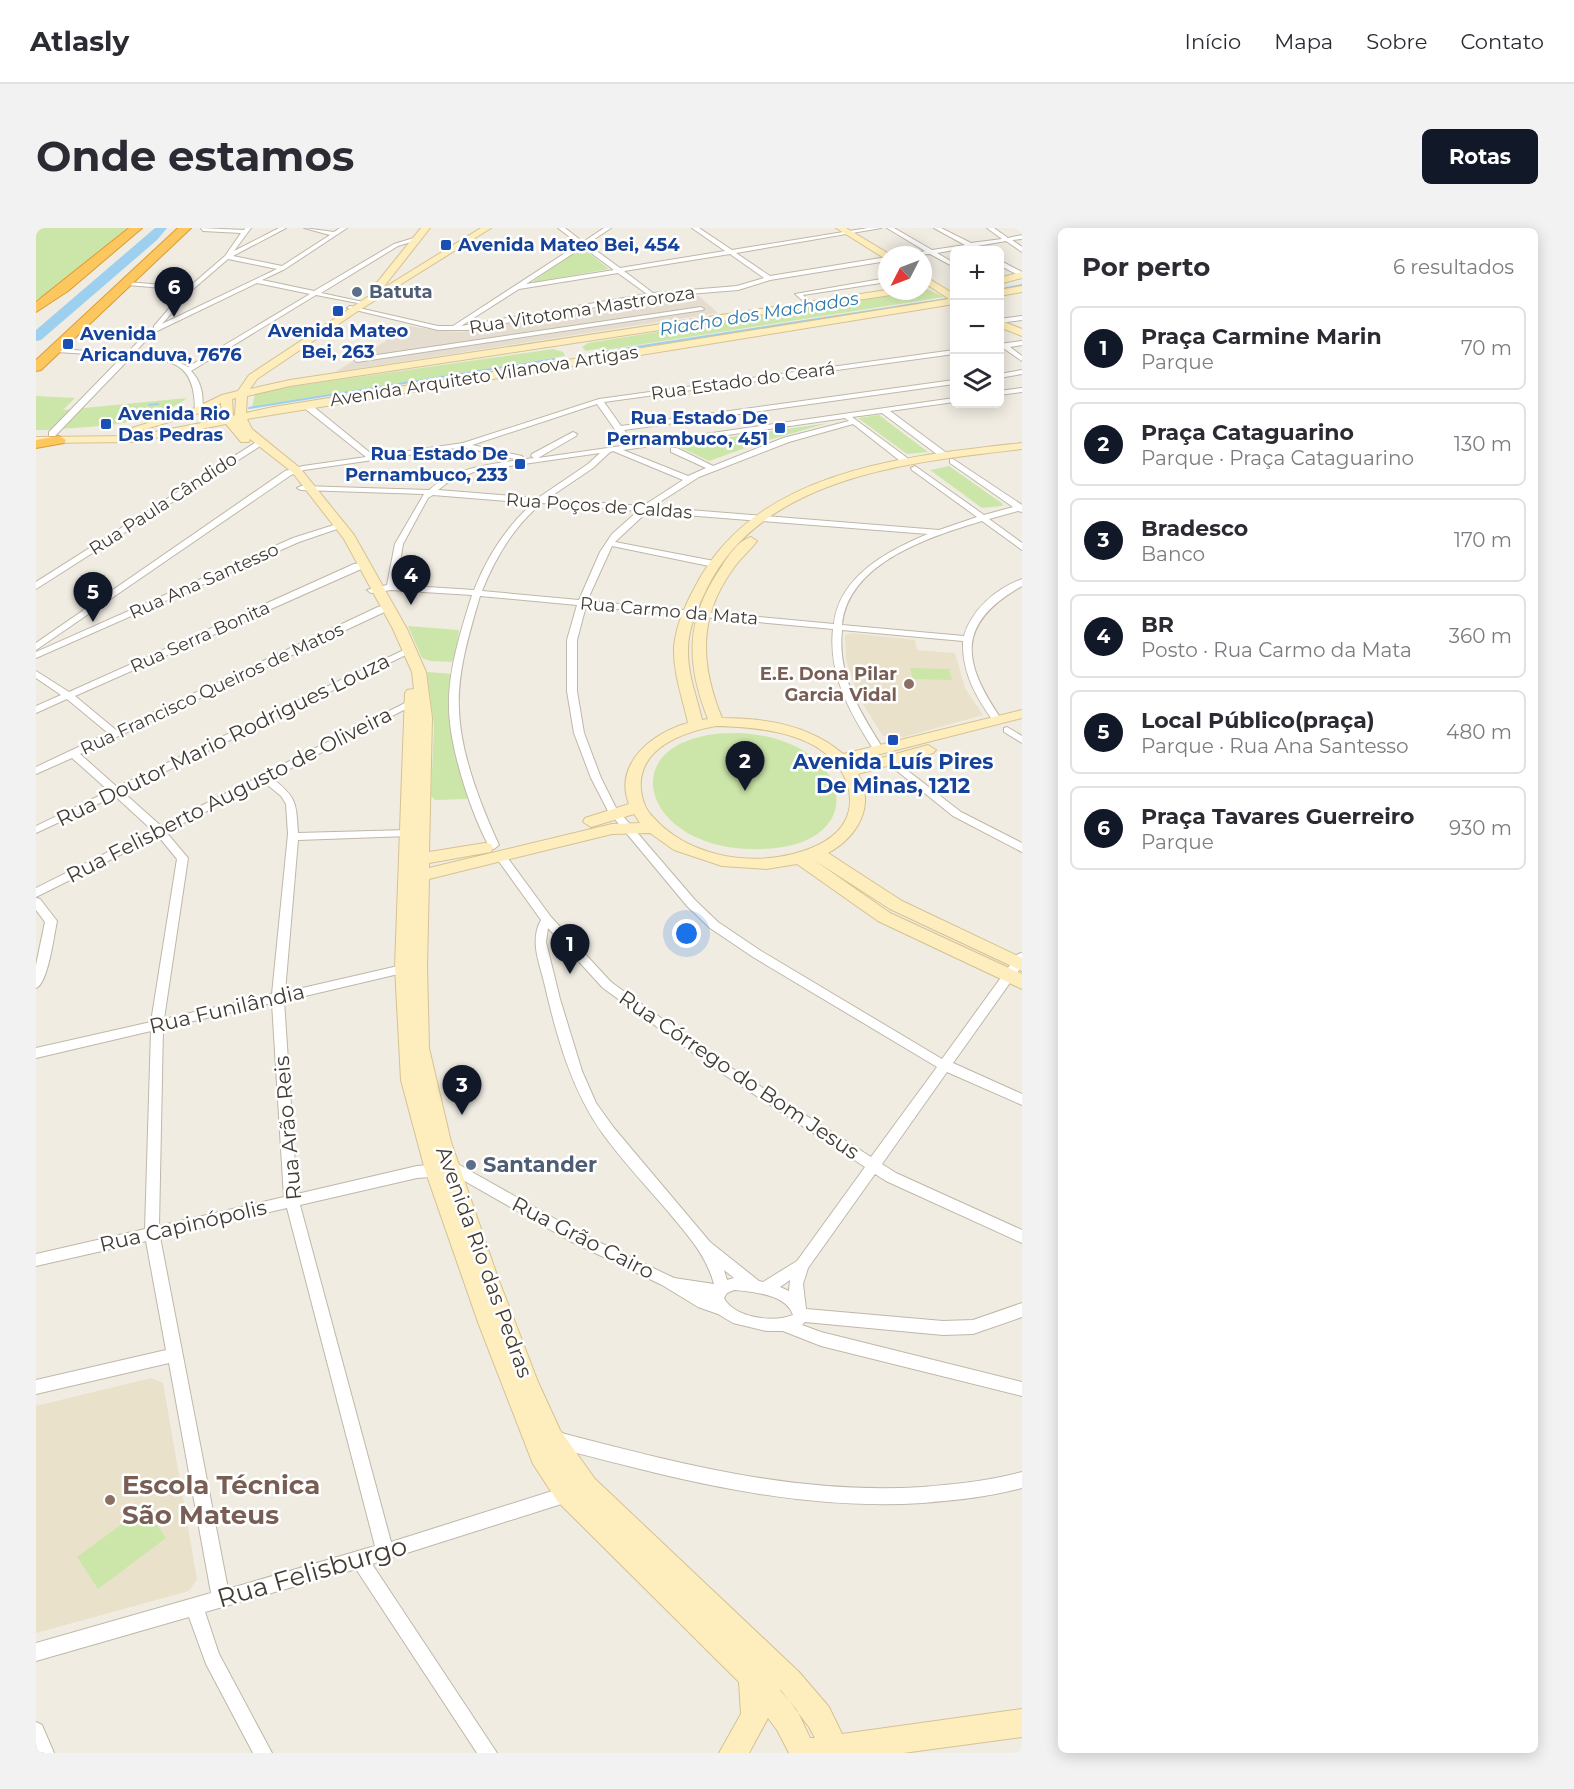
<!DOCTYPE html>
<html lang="pt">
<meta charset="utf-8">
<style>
:root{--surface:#fff;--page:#f2f2f3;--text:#2b2b33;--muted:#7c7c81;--line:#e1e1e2;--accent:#111827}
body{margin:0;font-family:Montserrat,sans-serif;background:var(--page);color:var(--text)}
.controls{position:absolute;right:18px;top:18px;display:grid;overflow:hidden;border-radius:9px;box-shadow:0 3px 15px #0003}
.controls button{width:54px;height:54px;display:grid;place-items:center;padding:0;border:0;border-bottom:2px solid var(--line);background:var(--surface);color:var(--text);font:30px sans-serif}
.compass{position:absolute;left:842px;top:18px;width:54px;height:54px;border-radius:50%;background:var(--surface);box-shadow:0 3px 15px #0003;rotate:228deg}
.you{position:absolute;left:651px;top:706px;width:21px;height:21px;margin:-15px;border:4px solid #fff;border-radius:50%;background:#1a73e8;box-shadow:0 0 0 9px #1a73e833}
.badge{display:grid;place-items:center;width:39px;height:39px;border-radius:50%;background:var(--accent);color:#fff;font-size:20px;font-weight:700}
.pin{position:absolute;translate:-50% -50px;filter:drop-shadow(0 2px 3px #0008)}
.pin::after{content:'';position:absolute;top:32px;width:21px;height:18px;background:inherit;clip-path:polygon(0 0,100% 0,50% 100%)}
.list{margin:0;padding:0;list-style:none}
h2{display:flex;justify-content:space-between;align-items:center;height:78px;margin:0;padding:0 24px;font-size:26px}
h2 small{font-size:20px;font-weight:400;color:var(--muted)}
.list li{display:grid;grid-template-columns:39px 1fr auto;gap:18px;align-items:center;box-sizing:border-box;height:84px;margin:0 12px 12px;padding:0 12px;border:2px solid var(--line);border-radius:9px}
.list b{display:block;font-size:22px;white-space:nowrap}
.list p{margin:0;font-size:20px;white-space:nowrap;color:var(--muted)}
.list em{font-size:20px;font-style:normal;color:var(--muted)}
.icon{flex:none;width:33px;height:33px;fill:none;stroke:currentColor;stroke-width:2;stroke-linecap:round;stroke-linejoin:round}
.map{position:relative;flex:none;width:986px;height:1525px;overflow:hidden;border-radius:9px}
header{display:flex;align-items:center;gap:36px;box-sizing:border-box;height:84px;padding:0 30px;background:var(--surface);border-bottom:2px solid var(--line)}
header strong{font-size:28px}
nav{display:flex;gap:33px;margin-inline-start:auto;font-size:21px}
.intro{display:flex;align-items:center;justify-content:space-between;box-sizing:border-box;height:144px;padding:0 36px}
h1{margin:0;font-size:42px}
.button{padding:15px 27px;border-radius:9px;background:var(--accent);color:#fff;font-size:21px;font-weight:700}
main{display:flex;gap:36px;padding:0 36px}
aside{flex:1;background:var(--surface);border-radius:9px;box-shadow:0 3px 15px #0003}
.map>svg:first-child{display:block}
</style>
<header>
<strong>Atlasly</strong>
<nav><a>Início</a><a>Mapa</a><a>Sobre</a><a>Contato</a></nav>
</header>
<div class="intro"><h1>Onde estamos</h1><a class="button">Rotas</a></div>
<main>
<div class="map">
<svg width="986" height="1525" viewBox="0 0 986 1525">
<rect width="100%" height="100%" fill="#f1ece2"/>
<polygon fill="#e5ded0" points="640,68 663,68 682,85 299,144 374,98 406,103 425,104"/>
<g fill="#eae1cb">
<polygon points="815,405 879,412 881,422 919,425 929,460 947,487 868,509 847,508 825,473 816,451 810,431 809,411 809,407"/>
<polygon points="115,1150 127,1155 161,1351 153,1363 0,1405 0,1178"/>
</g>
<g fill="#cce6aa">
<polygon points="0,0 91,0 16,63 0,72"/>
<polygon points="546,20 573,41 498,54 497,53"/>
<polygon points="891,61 908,69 569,122 566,120 550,123 546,119 552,115"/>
<polygon points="517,121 527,124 529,128 216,179 219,166 259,158"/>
<path d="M 0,168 L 39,170 L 27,182 L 151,170 C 111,200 56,198 8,202 L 0,202 Z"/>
<polygon points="843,187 892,224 871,226 822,190"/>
<polygon points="792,195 726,214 673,233 639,217"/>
<polygon points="913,238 967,276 966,278 946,280 894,242"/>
<polygon points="372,398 423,402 420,426 416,434 394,433 386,430"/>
<polygon points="874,440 913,441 916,452 877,451"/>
<polygon points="391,444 418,446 421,534 432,563 431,571 399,572 395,568 398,498"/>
<path d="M 701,505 C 822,509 840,626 714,621 C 600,618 575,504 701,505 Z"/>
<polygon points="109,1279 130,1310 62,1361 41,1329"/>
</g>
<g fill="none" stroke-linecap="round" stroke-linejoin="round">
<g stroke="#9dcfef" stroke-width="2">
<polyline points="966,61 986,57"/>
<polyline points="568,124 918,70"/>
<polyline points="113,177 122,176"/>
<polyline points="213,180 518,131"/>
<polyline points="149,191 158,190"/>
</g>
<polygon fill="#9dcfef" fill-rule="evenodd" points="119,0 131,0 121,12 5,112 0,113 0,102"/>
<g stroke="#bfb7a8" stroke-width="2">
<g id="street">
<path d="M 165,0 L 208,2 L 209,0 L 215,0 L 198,23 L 243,0 L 250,0 L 197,28 L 246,38 L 294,7 L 268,0 L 298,4 L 304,0 L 311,0 L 249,41 L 226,52 L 278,63 L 358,16 L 381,9 L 384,11 L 362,18 L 285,65 L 327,74 L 327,76 L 280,67 L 155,143 C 166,154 168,169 166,184 L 159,182 C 159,135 137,131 95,129 L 19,208 L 13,208 L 13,204 L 87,128 L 20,124 L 18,123 L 18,121 L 91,125 L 113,103 L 118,100 L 118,98 L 149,62 L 92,57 L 90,54 L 153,59 L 189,28 L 205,5 L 167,3 ZM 192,31 L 241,41 L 126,96 L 156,62 ZM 221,55 L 274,66 L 152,139 C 135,129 118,126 98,125 L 117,105 Z"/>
<path d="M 522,0 L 529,0 L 547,14 L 568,0 L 575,0 L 551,16 L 584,40 L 689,23 L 656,0 L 663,0 L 696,22 L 832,0 L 845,0 L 700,25 L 734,48 L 851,29 L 851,33 L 734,52 L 702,62 L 616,69 L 431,102 L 402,102 L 311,80 L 314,78 L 402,98 L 417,98 L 543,16 ZM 547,19 L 578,42 L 490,56 ZM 694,26 L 728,50 L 701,58 L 617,65 L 588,43 ZM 582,45 L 611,66 L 425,98 L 483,61 Z"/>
<polygon points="851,0 858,0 896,22 929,17 898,0 905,0 935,15 966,11 951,0 958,0 972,10 986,7 986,11 976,12 986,19 986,24 970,13 901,25 918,35 918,39 894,26 872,27 889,23"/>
<polygon points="963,32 986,44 986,49 963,37"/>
<polygon points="851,50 851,54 767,67 776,76 773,78 759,66"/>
<polygon points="665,79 668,81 667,82 321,134 318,132 321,130"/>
<polygon points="986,88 986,92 963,95 963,91"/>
<polygon points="986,113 986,117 974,119 986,128 986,133 967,120 963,120 963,116"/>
<path d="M 918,122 L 918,126 L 568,174 L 585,198 L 918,152 L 918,156 L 588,202 L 592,207 L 588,209 L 580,203 L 561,176 L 436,217 L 486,228 L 487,230 L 483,232 L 498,230 L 495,228 L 496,226 L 537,204 L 541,206 L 540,208 L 502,230 L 918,170 L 918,174 L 854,183 L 912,226 L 912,230 L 906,230 L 846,185 L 816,189 L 874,232 L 874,236 L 868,236 L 817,196 L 753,214 L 663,249 L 616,279 L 903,302 L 941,289 L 876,242 L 875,240 L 879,238 L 948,287 L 977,279 L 914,235 L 914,231 L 917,231 L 986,277 L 986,284 L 982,283 L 953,291 L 986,315 L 986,322 L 946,293 C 896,308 812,334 806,397 L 928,408 C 936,381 960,361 986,351 L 986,358 C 919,396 926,434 966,492 L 964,494 L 958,494 C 940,469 926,445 927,413 L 806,402 C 801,448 824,484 848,522 L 843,525 L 839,524 C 815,486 792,448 797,401 L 550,378 L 541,412 L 541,463 L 548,505 L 565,550 L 580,580 L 659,672 L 682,694 L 725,723 L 906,831 L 982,726 L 986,725 L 986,738 L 917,835 L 986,866 L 986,877 L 911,844 L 846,936 L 860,945 L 986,1002 L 986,1015 L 850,953 L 839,946 L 772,1040 L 767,1056 L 770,1081 L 907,1093 L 937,1092 L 986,1075 L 986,1089 L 937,1106 L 907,1107 L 769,1094 L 766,1097 L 785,1104 L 986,1154 L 986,1168 L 785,1118 L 747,1103 L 730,1103 L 697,1095 L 682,1086 L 662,1079 L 626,1057 L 534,1013 L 418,947 L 381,950 L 264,977 L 355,1314 L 535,1257 L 541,1259 L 543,1265 L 541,1271 L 535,1273 L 336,1336 L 461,1525 L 441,1525 L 320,1341 L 169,1384 L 183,1426 L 236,1525 L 217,1525 L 170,1436 L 153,1389 L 0,1433 L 0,1415 L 175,1365 L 133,1135 L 0,1166 L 0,1152 L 130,1122 L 110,1013 L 0,1038 L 0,1026 L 109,1001 L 115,803 L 0,830 L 0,820 L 115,794 L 141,631 L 122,608 L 0,669 L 0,660 L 116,602 L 79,568 L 0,605 L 0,598 L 73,563 L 36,530 L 0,546 L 0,539 L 72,505 L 31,471 L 0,485 L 0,478 L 25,467 L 0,450 L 0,443 L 33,464 L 318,336 L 332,334 L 332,338 L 39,468 L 80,502 L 342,379 L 353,377 L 357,380 L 44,526 L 81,559 L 372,420 L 375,419 L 380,422 L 87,564 L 125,598 L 379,470 L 382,469 L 387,472 L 236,550 C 261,570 260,574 262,605 L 372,602 L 377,605 L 372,608 L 262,612 L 249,764 L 375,735 L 381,739 L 375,743 L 248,773 L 261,966 L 381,938 L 420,935 L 544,1005 L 638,1050 L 678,1056 C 670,1027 653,1009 635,987 C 613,961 588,935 567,906 C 536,863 521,810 509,758 C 504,736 493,713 505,692 L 459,628 L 464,624 L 468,625 L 515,689 L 575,754 L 686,834 L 835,929 L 901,839 L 717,729 L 674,700 L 651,678 L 572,583 L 555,550 L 538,505 L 531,463 L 531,412 L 541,377 L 444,368 C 434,403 421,444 423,481 C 424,525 445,578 463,617 L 458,621 L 454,620 C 435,586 413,518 413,479 C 412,443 425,402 436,367 L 355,362 L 335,365 L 331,362 L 351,357 L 359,316 L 388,266 L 265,262 L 261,260 L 265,258 L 393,262 C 419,240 450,237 483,232 L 427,219 L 268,242 L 255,247 L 0,422 L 0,415 L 249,243 L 267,238 L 330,229 L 267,179 L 267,175 L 273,175 L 338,228 L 427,215 L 563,171 ZM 809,190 L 813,193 L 747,210 L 677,238 L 641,220 L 635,220 L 635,224 L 670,240 L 652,248 L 587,222 ZM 577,223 L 647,252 L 607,278 L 511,271 L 557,240 L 574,224 ZM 564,225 L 552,236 L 502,270 L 402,262 L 411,255 L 440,243 ZM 397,267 L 497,275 C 470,299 451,329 438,362 L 360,357 L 367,316 L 392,270 ZM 506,275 L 602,283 L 576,306 L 564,324 L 543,372 L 446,363 C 459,330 478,298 506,275 ZM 611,284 L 892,306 C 853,322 803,348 798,396 L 551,373 L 576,318 L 678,339 L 682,336 L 678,333 L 579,314 ZM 228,554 L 245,568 L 250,576 L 252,606 L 236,766 L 128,791 L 152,630 L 130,604 ZM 512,700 L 567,760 L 678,840 L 829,939 L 761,1033 L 727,1054 L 723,1053 L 674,1014 L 578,900 L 560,875 L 546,843 L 524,771 L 510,714 ZM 236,775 L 248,969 L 123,998 L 127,800 ZM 251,980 L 339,1318 L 192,1361 L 124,1009 ZM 688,1042 L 698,1050 L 691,1052 ZM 754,1052 L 753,1063 L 744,1059 ZM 698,1062 C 717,1064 750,1066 757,1087 C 738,1095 698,1090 688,1070 L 691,1065 Z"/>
<polygon points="986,142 986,146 963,150 963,146"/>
<polygon points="986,160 986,164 963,167 963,163"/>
<polygon points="222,213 229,215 0,361 0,354"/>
<polygon points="304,295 308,297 307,299 263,314 0,430 0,424 257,310"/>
<polygon points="971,499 986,508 986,515 968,504 968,500"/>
<polygon points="854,529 925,584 986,615 986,624 917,588 850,534 850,530"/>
<path d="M 0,670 L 4,671 L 21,693 C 18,707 12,756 0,760 L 0,737 L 9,694 L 0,682 Z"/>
<path d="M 518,1203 C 641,1235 758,1267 887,1259 C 920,1256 954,1253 986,1244 L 986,1260 C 954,1269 920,1272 887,1275 C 758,1283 641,1251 518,1219 L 512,1216 L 510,1211 L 512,1206 Z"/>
<polygon points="0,1494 6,1497 18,1525 0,1525"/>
</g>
</g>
<g stroke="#d5c293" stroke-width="2">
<g id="secondary">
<path d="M 385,0 L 394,0 L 346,61 L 445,0 L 455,0 L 322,83 L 221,151 L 214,161 L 254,152 L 851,62 L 866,63 L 861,66 L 254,158 L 211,168 L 210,185 L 237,179 L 913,71 L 887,54 L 887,47 L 918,66 L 918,76 L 211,191 L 216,201 L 264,240 L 318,307 L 371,401 L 390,444 L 396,490 L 393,624 L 449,615 L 455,616 L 457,620 L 455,624 L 449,625 L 393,635 L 393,640 L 576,596 L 604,595 L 598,586 L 555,599 L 547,594 L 549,590 L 593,576 C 577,535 618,504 652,495 C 647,471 637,445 638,419 C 640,398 649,377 659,359 C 719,241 870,228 986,215 L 986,221 C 876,234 727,247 671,360 C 662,379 652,400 652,421 C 651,445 661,469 666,492 L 672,491 C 649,433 650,390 686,338 C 692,328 703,312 715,309 L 721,313 C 714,323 704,330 697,341 C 662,389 664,436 686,490 C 728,490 774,497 807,526 L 986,482 L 986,490 L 813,534 L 816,538 L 892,517 L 900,522 L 897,525 L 822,546 C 840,578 821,609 792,625 L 866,673 L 986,730 L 986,743 L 854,681 L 778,632 L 854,685 L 986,746 L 986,761 L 842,693 L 761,636 L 730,641 L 686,638 L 638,622 L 614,605 L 576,606 L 393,651 L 391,738 L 393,820 L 415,914 L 462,1050 L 502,1154 L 524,1202 L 559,1251 L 763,1444 L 793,1479 L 806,1506 L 986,1481 L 986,1509 L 867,1525 L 753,1525 L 741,1502 L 732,1490 L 713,1525 L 683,1525 L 705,1486 L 703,1454 L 522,1274 L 497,1236 L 443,1097 L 389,942 L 365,852 L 359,739 L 369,465 L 371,462 L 378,461 L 376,444 L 357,401 L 308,311 L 256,244 L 214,211 L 213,214 L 205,214 L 190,196 L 98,214 L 0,215 L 0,209 L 98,208 L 186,191 L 185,175 L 167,184 L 106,202 L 98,202 L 96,200 L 159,180 L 186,167 L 202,163 L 213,147 L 336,66 L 333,64 L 335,62 ZM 200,170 L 199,187 L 197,188 L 196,171 ZM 680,498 C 725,499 796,505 812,558 C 815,569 815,582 809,593 C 799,612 776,621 757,626 C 710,638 651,627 618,590 C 610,583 606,572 605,562 C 601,520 647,504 680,498 ZM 744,1462 L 745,1462 L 773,1499 L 779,1510 L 774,1510 L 761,1482 Z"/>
<polygon points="800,0 810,0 855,27 851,27 851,31 848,30"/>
<polygon points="986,44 986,50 963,56 963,50"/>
<polygon points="986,58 986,64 963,68 963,62"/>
<polygon points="963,92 986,101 986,108 963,99"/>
</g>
</g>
<g stroke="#dc9b31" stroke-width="2">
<g id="highway">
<polygon points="93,0 106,0 32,63 0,84 0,74"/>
<polygon points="142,0 155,0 5,142 0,143 0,132"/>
<polygon points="23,208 30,212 28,215 0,220 0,212"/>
</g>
</g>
<use href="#street" fill="#fff" fill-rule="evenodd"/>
<use href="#secondary" fill="#feeebe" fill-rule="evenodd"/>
<use href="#highway" fill="#fdc760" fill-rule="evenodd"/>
</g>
<g fill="#1a4fb4" stroke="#fff" stroke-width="2">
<rect x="404" y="11" width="12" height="12" rx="3"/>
<rect x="296" y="77" width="12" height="12" rx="3"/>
<rect x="26" y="110" width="12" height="12" rx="3"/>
<rect x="64" y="190" width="12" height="12" rx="3"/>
<rect x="738" y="194" width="12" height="12" rx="3"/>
<rect x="478" y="230" width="12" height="12" rx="3"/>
<rect x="851" y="506" width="12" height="12" rx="3"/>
</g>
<g fill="#5c6f8a" stroke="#fff" stroke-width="2">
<circle cx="321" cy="64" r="6"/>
<circle cx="435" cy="937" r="6"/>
</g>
<g fill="#8d6e63" stroke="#fff" stroke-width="2">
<circle cx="873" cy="456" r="6"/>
<circle cx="74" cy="1272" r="6"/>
</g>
<g text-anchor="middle" stroke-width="5" stroke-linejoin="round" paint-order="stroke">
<g font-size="18" font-weight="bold" fill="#164399" stroke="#fff" text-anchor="start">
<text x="422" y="23">Avenida Mateo Bei, 454</text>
<text x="302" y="109" text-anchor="middle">Avenida Mateo<tspan x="302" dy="21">Bei, 263</tspan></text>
<text x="44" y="112">Avenida<tspan x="44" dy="21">Aricanduva, 7676</tspan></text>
<text x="82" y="192">Avenida Rio<tspan x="82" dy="21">Das Pedras</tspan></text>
<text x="732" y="196" text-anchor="end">Rua Estado De<tspan x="732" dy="21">Pernambuco, 451</tspan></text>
<text x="472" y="232" text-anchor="end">Rua Estado De<tspan x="472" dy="21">Pernambuco, 233</tspan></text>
</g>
<g font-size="18" font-weight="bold" fill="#4e5e75" stroke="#fff" text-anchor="start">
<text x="333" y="70">Batuta</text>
</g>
<g font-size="18" fill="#423c33" stroke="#fff">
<text transform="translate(546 82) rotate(-9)" y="6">Rua Vitotoma Mastroroza</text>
<text transform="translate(448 148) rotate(-9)" y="6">Avenida Arquiteto Vilanova Artigas</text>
<text transform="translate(707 153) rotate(-8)" y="6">Rua Estado do Ceará</text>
<text transform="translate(127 276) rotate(-33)" y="6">Rua Paula Cândido</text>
<text transform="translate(563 278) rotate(4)" y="6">Rua Poços de Caldas</text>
<text transform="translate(168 353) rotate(-24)" y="6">Rua Ana Santesso</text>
<text transform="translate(633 383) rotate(5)" y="6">Rua Carmo da Mata</text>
<text transform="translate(164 409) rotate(-24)" y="6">Rua Serra Bonita</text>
<text transform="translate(176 461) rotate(-25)" y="6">Rua Francisco Queiros de Matos</text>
</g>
<g font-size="18" font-style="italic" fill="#2d79ad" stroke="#fff">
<text transform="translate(723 86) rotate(-9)" y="6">Riacho dos Machados</text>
</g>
<g font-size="18" font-weight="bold" fill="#785e54" stroke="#fff" text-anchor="end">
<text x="861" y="452">E.E. Dona Pilar<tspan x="861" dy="21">Garcia Vidal</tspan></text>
</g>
<g font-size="21" fill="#423c33" stroke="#fff">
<text transform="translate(187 512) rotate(-26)" y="7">Rua Doutor Mario Rodrigues Louza</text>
<text transform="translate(193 567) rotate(-27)" y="7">Rua Felisberto Augusto de Oliveira</text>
<text transform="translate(191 781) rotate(-13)" y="7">Rua Funilândia</text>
<text transform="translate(703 847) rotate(34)" y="7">Rua Córrego do Bom Jesus</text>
<text transform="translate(252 900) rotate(-95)" y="7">Rua Arão Reis</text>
<text transform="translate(147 998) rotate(-13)" y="7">Rua Capinópolis</text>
<text transform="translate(547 1010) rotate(27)" y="7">Rua Grão Cairo</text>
<text transform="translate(448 1034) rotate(70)" y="7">Avenida Rio das Pedras</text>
</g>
<g font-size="21" font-weight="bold" fill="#164399" stroke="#fff">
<text x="857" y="541">Avenida Luís Pires<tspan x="857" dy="24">De Minas, 1212</tspan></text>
</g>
<g font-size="21" font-weight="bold" fill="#4e5e75" stroke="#fff" text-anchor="start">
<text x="447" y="944">Santander</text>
</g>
<g font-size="26" font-weight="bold" fill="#785e54" stroke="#fff" text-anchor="start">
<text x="86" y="1266">Escola Técnica<tspan x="86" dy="30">São Mateus</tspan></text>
</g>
<g font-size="26" fill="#423c33" stroke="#fff">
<text transform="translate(276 1344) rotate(-16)" y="9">Rua Felisburgo</text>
</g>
</g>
</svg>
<div class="controls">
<button>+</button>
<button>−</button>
<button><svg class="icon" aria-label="layers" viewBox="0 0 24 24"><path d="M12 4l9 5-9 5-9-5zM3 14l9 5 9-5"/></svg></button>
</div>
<svg class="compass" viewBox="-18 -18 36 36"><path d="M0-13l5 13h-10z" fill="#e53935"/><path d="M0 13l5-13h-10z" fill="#7c7c81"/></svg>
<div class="you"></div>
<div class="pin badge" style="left:534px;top:746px">1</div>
<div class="pin badge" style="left:709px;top:563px">2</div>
<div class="pin badge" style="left:426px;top:887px">3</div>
<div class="pin badge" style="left:375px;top:377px">4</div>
<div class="pin badge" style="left:57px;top:394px">5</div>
<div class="pin badge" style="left:138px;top:89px">6</div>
</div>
<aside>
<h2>Por perto<small>6 resultados</small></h2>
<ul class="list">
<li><span class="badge">1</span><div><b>Praça Carmine Marin</b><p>Parque</p></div><em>70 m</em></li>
<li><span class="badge">2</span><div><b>Praça Cataguarino</b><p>Parque · Praça Cataguarino</p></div><em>130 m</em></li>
<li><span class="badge">3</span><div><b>Bradesco</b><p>Banco</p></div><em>170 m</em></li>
<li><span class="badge">4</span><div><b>BR</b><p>Posto · Rua Carmo da Mata</p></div><em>360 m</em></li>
<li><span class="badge">5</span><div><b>Local Público(praça)</b><p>Parque · Rua Ana Santesso</p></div><em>480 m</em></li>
<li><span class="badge">6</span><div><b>Praça Tavares Guerreiro</b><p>Parque</p></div><em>930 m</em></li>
</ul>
</aside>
</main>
